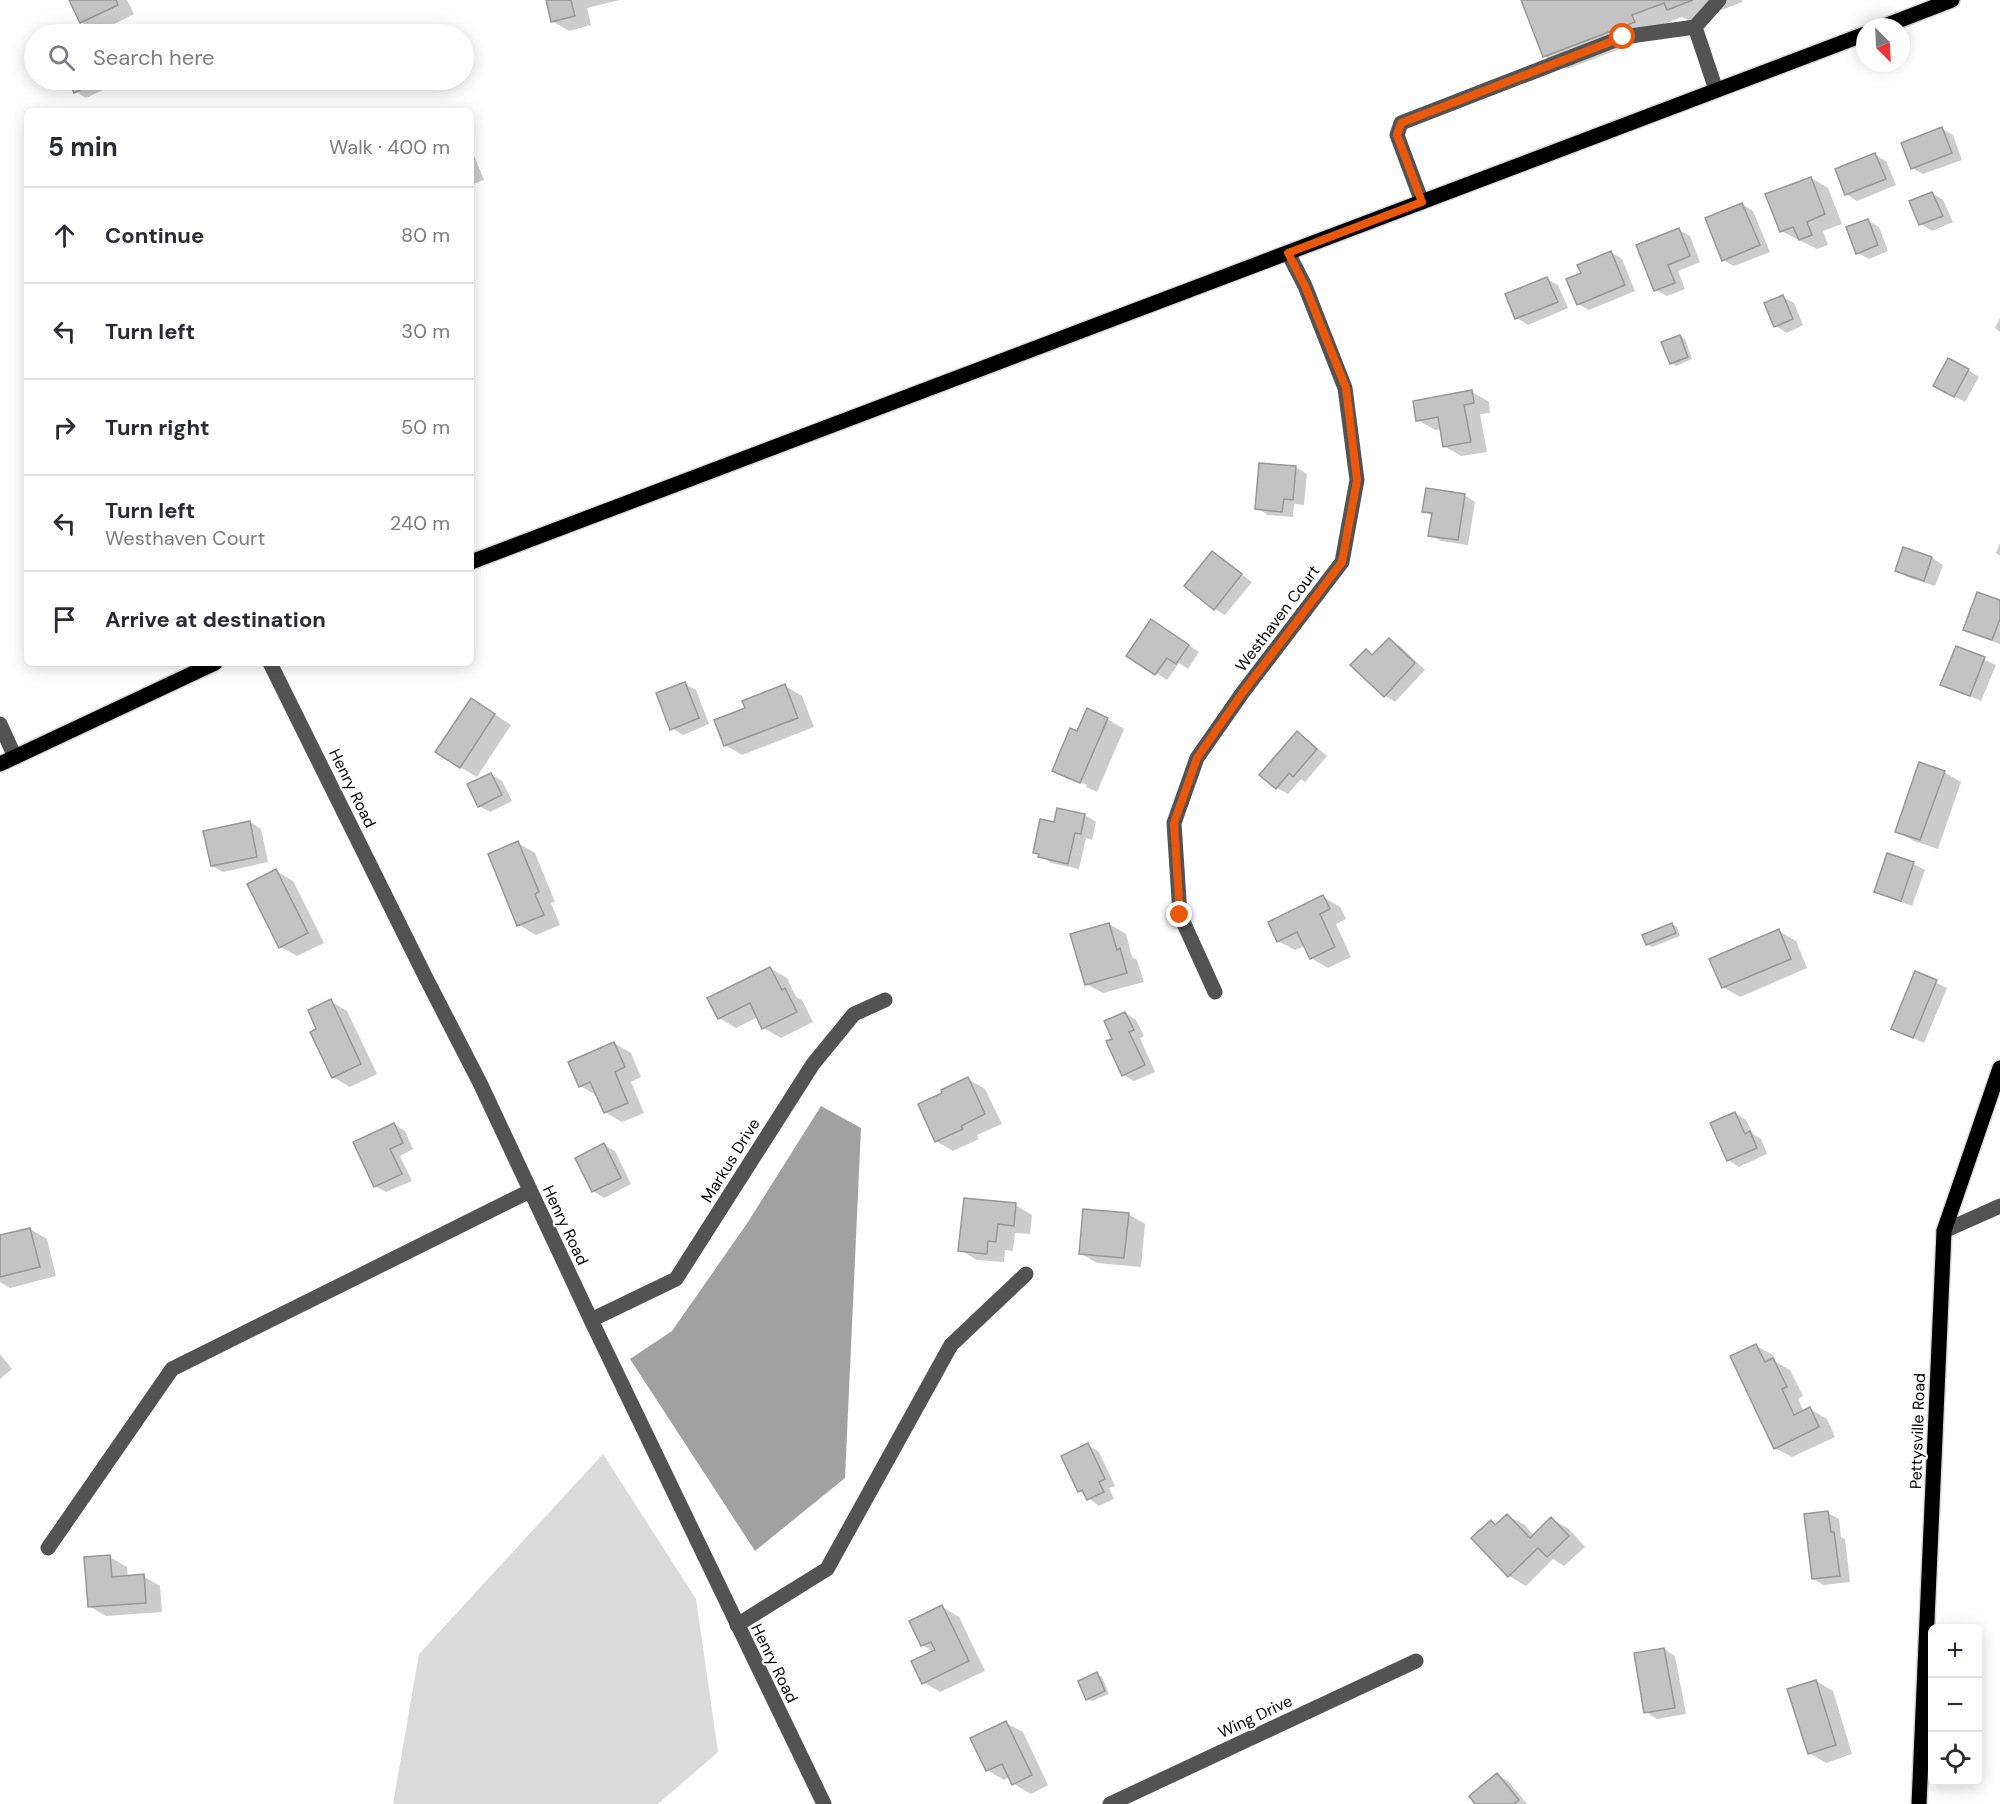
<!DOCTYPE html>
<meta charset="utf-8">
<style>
:root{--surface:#fff;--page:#f2f2f3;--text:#2b2b33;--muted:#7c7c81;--line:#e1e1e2}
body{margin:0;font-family:"DM Sans",sans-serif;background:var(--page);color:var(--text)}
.controls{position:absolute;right:18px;bottom:18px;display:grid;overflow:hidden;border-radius:9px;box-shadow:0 3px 15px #0003}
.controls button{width:54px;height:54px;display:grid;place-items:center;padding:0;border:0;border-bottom:2px solid var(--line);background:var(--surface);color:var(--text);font:30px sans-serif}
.compass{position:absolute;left:1856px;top:18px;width:54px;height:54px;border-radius:50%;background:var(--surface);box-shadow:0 3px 15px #0003;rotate:156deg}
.stop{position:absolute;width:18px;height:18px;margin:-14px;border:4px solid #ea580c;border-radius:50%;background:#fff}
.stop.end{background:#ea580c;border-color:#fff;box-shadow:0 2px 6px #0008}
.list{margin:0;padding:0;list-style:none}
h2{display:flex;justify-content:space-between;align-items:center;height:78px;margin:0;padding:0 24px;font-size:26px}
h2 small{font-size:20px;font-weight:400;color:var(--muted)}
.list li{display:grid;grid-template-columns:39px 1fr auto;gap:18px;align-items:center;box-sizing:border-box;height:96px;padding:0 24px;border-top:2px solid var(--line)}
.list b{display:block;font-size:22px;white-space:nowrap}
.list p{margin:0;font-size:20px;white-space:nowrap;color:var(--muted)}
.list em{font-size:20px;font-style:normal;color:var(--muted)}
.icon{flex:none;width:33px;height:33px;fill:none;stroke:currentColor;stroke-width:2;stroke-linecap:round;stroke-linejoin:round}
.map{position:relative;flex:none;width:2000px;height:1804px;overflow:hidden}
.search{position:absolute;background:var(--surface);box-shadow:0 3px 15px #0003;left:24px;top:24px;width:450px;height:66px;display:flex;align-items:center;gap:15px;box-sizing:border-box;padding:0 21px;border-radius:33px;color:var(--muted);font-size:22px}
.panel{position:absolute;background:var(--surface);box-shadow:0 3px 15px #0003;left:24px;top:108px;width:450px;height:558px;border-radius:9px}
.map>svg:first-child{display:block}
</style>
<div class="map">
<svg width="2000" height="1804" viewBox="0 0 2000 1804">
<rect width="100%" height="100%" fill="#fff"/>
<polygon fill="#dadada" points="603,1454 696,1599 718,1752 658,1804 393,1804 419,1654"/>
<polygon fill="#a1a1a1" points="821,1106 861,1128 845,1478 755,1551 630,1359 672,1331 748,1222"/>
<g fill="#0003">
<polygon points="71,0 127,0 134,14 98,32 81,22"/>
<polygon points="547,0 620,0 587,8 591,25 569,31 552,21"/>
<polygon points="1523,0 1742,0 1742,2 1691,22 1682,17 1654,28 1657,35 1567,69 1544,56"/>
<polygon points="70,80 109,80 112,86 86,98 75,91"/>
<polygon points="1942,129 1953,135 1962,160 1923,174 1912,168"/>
<polygon points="471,148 484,180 471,185"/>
<polygon points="1875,155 1886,161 1896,185 1857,201 1846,194"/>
<polygon points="1811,178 1828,188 1842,224 1823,231 1828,245 1817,249 1781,231"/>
<polygon points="1932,193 1943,200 1953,222 1932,231 1921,224"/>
<polygon points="1742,204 1753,211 1770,252 1734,266 1723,260"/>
<polygon points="1867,220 1879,227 1888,251 1869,259 1858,253"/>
<polygon points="1679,230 1690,236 1700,262 1678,271 1685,289 1667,296 1656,290"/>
<polygon points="1611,252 1622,259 1635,291 1589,310 1578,304 1583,274"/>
<polygon points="1547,279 1558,285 1568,308 1528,325 1517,318 1507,295"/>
<polygon points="1782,297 1794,303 1803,325 1787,333 1776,326"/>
<polygon points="2000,318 2000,332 1995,328"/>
<polygon points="1680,336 1685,339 1692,359 1676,366 1671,363"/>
<polygon points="1968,370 1979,377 1965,402 1935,386"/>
<polygon points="1472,392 1489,402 1490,413 1480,414 1487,452 1461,456 1444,446 1441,429 1435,430 1418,420"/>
<polygon points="1296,467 1307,474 1304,505 1294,504 1293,517 1268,515 1257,508"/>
<polygon points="1464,495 1475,502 1468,545 1441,541 1430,535 1433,516 1424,511"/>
<polygon points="2000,543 2000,556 1996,553"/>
<polygon points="1904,548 1932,558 1943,565 1935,586 1907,577 1896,570"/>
<polygon points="1212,553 1252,582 1225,615 1215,609"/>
<polygon points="2000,602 2000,644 1975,635 1964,629"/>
<polygon points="1162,627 1199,652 1188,669 1179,663 1167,680 1128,655"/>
<polygon points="1389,640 1400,646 1425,670 1395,702 1384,695 1366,651 1374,656"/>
<polygon points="1957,648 1996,665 1981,701 1942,684"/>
<polygon points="685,684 696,690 709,724 683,735 672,728"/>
<polygon points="785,686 802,696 814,727 742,755 725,745"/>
<polygon points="488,710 511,725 477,777 460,767"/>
<polygon points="1107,719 1124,729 1097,792 1086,787 1087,785 1069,777 1069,780 1054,771 1078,733"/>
<polygon points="1297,733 1308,740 1327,756 1305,782 1301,779 1288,794 1277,788"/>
<polygon points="1944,772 1961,782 1938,849 1914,841 1897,831"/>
<polygon points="491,774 502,781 512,801 490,812 479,806"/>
<polygon points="1085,815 1096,822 1092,840 1086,838 1079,869 1051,863 1035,852 1055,824"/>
<polygon points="250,822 261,829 268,862 223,872 212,866"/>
<polygon points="518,843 535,853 555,902 551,903 560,925 536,935 519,925"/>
<polygon points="1888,855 1914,864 1925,870 1912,906 1887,897 1876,891"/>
<polygon points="276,871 293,881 324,943 297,956 280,947"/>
<polygon points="1323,897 1340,907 1346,919 1336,924 1351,957 1328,968 1311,958 1305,946 1295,950 1278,941"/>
<polygon points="1109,924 1126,934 1132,957 1137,960 1144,982 1103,993 1086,984"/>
<polygon points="1672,924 1677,927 1680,936 1652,947 1647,944"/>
<polygon points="1779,931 1796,941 1807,968 1740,997 1723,987"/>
<polygon points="770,968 787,978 796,997 802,1000 813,1022 781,1038 764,1028 758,1017 736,1028 719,1018"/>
<polygon points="1916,973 1947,988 1924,1043 1893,1028"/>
<polygon points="330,1001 347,1011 377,1074 350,1087 333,1077 318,1029"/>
<polygon points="1125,1013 1136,1020 1144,1036 1140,1038 1155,1072 1134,1081 1123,1075"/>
<polygon points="614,1043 631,1053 641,1077 631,1082 644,1113 622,1122 605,1112 598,1096 580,1086"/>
<polygon points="968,1079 985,1089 1002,1124 977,1135 979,1139 953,1151 936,1141"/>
<polygon points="1735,1113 1746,1120 1753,1134 1761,1139 1767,1154 1739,1167 1728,1160"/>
<polygon points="394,1124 405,1131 413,1149 400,1156 412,1181 386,1192 375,1186"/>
<polygon points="604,1145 615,1151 631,1184 604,1198 593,1191"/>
<polygon points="1015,1205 1032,1215 1030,1234 1015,1233 1013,1251 1005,1250 1004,1262 977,1260 960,1250"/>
<polygon points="1128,1214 1145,1224 1141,1267 1097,1263 1080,1253"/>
<polygon points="30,1229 47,1239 56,1276 10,1288 0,1282 0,1236"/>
<polygon points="1756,1346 1773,1355 1776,1362 1790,1370 1803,1396 1798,1399 1804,1412 1810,1409 1827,1419 1835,1437 1792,1457 1775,1448"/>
<polygon points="0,1354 12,1369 0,1379"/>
<polygon points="1088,1445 1099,1452 1115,1486 1109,1488 1114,1499 1099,1506 1079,1491"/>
<polygon points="1828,1513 1839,1519 1841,1537 1845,1539 1850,1582 1824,1585 1813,1579"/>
<polygon points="1508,1516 1525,1525 1534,1536 1552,1519 1569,1529 1585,1547 1564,1566 1553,1559 1526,1586 1509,1576 1491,1522 1497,1525"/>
<polygon points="110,1557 127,1567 128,1577 143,1576 160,1586 162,1612 106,1616 89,1606"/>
<polygon points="942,1607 959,1617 985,1671 940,1692 923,1682 934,1652 922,1645"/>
<polygon points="1664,1649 1675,1656 1686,1714 1657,1719 1646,1712"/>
<polygon points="1097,1674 1102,1677 1109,1694 1092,1701 1087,1699"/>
<polygon points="1816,1681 1833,1691 1852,1754 1826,1763 1809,1753"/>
<polygon points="1006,1723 1023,1732 1048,1785 1031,1794 1014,1784 1010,1777 1004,1780 987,1770"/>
<polygon points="1497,1775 1508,1781 1527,1804 1477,1804"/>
</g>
<g fill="#c3c3c3" stroke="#979797" stroke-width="1.5">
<polygon points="69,0 116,0 118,5 80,23"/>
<polygon points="546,0 571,0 575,16 551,22"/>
<polygon points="1521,0 1693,0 1667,10 1664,3 1632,15 1635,22 1543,57"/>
<polygon points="68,80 102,80 74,93"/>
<polygon points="1942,127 1952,153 1911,169 1901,143"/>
<polygon points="1875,153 1886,179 1845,195 1835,169"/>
<polygon points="1811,177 1825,214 1807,222 1812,235 1799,240 1793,227 1780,232 1765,194"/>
<polygon points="1932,192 1943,216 1919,225 1909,201"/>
<polygon points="1742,203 1760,245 1722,261 1705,218"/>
<polygon points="1868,219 1878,245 1856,254 1846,227"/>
<polygon points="1679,228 1690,256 1668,265 1675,283 1654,291 1636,245"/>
<polygon points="1611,251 1625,285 1577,305 1566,279 1581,273 1577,265"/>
<polygon points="1547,277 1558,302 1515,319 1505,294"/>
<polygon points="1783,295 1793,319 1774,327 1764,303"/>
<polygon points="1680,335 1688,357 1670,364 1661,342"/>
<polygon points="1948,358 1969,369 1954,397 1933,386"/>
<polygon points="1472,390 1474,403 1464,405 1471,442 1443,447 1438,417 1416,421 1413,401"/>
<polygon points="1259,463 1296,466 1293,500 1284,499 1282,512 1255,509"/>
<polygon points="1426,488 1465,494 1458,540 1428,536 1432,513 1422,512"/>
<polygon points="1903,547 1932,557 1924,581 1895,571"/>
<polygon points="1212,551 1242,574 1214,610 1184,586"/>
<polygon points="1977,592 2000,600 2000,619 1992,640 1963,630"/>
<polygon points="1151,619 1189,645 1176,664 1167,658 1155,675 1126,656"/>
<polygon points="1389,638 1415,663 1384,697 1350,665 1366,649 1372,655"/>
<polygon points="1956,646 1985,657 1970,696 1940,685"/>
<polygon points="685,682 699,718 670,730 656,693"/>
<polygon points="785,684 798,718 724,746 714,720 745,708 742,701"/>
<polygon points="471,698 495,714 460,768 435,752"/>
<polygon points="1087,708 1108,718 1080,783 1052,771 1070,728 1077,731"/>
<polygon points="1297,731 1317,749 1293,777 1289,773 1276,789 1259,775"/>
<polygon points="1919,762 1945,771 1920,840 1895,832"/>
<polygon points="491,773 502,795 478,807 467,784"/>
<polygon points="1057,808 1085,814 1081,834 1075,833 1068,864 1038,857 1039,854 1033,853 1040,819 1054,822"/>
<polygon points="250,821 257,857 211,866 203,831"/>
<polygon points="518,841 539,892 535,894 544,915 517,926 488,854"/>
<polygon points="1887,853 1914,862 1901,901 1874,892"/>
<polygon points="276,869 308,933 279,948 247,884"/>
<polygon points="1323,895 1330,909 1320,914 1335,947 1310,959 1297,932 1277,942 1268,922"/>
<polygon points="1109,923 1117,950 1120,948 1127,973 1085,985 1070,934"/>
<polygon points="1672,923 1676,933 1646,945 1642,935"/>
<polygon points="1779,929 1791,959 1722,988 1709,959"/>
<polygon points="770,967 782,990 785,988 797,1012 762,1029 750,1003 718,1019 707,998"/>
<polygon points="1915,971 1937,980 1913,1038 1891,1029"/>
<polygon points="331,999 361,1064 332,1078 310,1032 316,1029 308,1010"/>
<polygon points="1125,1012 1134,1030 1129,1032 1145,1065 1122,1076 1106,1041 1112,1039 1104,1021"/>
<polygon points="614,1042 625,1067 615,1072 628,1103 604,1113 590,1082 579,1087 568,1062"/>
<polygon points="968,1077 985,1114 961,1126 963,1129 935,1142 918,1104 942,1093 941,1090"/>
<polygon points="1735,1112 1745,1134 1750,1131 1757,1148 1727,1161 1710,1123"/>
<polygon points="394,1123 403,1143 390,1149 402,1174 374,1187 353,1142"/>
<polygon points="604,1143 621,1178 592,1192 575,1158"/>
<polygon points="964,1198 1016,1203 1014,1226 998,1224 996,1242 988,1241 987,1254 958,1251"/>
<polygon points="1083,1209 1129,1213 1124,1258 1079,1254"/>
<polygon points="30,1228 40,1267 0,1277 0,1235"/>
<polygon points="1756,1344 1765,1362 1773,1358 1787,1387 1782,1389 1794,1415 1810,1407 1819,1427 1774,1449 1730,1356"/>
<polygon points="1088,1443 1105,1479 1099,1482 1104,1492 1087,1500 1082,1490 1078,1492 1061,1456"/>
<polygon points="1828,1511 1831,1532 1834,1532 1840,1576 1812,1579 1804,1514"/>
<polygon points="1507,1514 1530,1538 1551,1517 1569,1536 1547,1557 1538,1548 1508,1577 1471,1538 1491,1520 1495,1525"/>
<polygon points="110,1555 112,1577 144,1574 146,1603 88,1607 84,1557"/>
<polygon points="942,1605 969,1661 922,1684 911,1661 935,1650 931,1642 921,1646 909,1621"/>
<polygon points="1664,1648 1675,1708 1644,1713 1634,1653"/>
<polygon points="1097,1672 1105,1691 1086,1700 1078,1681"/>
<polygon points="1816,1680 1836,1745 1808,1754 1787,1689"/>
<polygon points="1006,1721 1032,1775 1012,1785 1002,1764 986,1771 970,1738"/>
<polygon points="1497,1773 1519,1800 1514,1804 1475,1804 1469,1796"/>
</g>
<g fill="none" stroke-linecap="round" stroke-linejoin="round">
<g stroke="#dbdbdb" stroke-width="18">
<g id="major">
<polyline points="1882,27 1952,0"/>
<polyline points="471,562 1865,34"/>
<polyline points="0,764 215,663"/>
<polyline points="1919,1804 1944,1231 2000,1068"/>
</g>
</g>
<g stroke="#535353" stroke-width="15">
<polyline points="1716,90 1695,27 1719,0"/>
<polyline points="1422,202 1397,135 1401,123 1623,37 1695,27"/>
<polyline points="270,663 426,978 480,1083 591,1320 824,1804"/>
<polyline points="0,724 15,757"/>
<polyline points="1215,992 1180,915 1174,823 1197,758 1243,692 1342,562 1357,480 1345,388 1305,286 1288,253"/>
<polyline points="1944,1231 2000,1206"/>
<polyline points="591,1320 676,1279 813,1064 854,1014 885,1000"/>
<polyline points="48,1548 172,1369 530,1191"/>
<polyline points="737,1625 827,1569 951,1345 1026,1274"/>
<polyline points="1110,1804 1416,1661"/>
</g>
<use href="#major" stroke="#000" stroke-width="15"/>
</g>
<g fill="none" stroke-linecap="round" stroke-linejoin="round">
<polyline stroke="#ea580c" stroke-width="8" points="1180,915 1174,823 1197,758 1243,692 1342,562 1357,480 1346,388 1305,286 1288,253 1422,202 1397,135 1401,123 1623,37"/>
</g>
<g text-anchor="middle" stroke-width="4.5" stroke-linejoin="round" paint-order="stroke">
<g font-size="16" fill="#000" stroke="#fff">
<text transform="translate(1277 618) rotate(-53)" y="6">Westhaven Court</text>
<text transform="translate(353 788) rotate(64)" y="6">Henry Road</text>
<text transform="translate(730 1160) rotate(-58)" y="6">Markus Drive</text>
<text transform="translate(566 1225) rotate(65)" y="6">Henry Road</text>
<text transform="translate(1917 1431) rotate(-88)" y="6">Pettysville Road</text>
<text transform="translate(775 1663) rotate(64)" y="6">Henry Road</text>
<text transform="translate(1255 1716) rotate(-25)" y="6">Wing Drive</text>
</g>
</g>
</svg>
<div class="controls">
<button>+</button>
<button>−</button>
<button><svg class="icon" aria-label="locate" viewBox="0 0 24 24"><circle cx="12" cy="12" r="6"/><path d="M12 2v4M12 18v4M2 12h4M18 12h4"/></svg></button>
</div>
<svg class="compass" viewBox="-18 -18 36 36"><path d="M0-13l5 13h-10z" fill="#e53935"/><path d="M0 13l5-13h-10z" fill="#7c7c81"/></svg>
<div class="stop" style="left:1623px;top:37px"></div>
<div class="stop end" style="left:1180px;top:915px"></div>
<div class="search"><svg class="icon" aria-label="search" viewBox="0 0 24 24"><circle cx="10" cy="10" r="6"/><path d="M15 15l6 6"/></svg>Search here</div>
<section class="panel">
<h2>5 min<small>Walk · 400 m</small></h2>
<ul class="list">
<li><svg class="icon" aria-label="ahead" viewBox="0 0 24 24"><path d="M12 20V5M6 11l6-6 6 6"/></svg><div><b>Continue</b></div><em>80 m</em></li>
<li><svg class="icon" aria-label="left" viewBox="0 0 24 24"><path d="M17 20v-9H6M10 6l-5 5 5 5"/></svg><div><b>Turn left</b></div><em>30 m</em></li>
<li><svg class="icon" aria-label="right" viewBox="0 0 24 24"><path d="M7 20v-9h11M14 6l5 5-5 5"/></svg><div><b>Turn right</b></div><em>50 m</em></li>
<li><svg class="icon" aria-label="left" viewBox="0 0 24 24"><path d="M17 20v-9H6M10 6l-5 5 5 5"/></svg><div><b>Turn left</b><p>Westhaven Court</p></div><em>240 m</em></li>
<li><svg class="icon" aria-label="arrive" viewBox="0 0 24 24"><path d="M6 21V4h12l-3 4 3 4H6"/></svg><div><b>Arrive at destination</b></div></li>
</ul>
</section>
</div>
